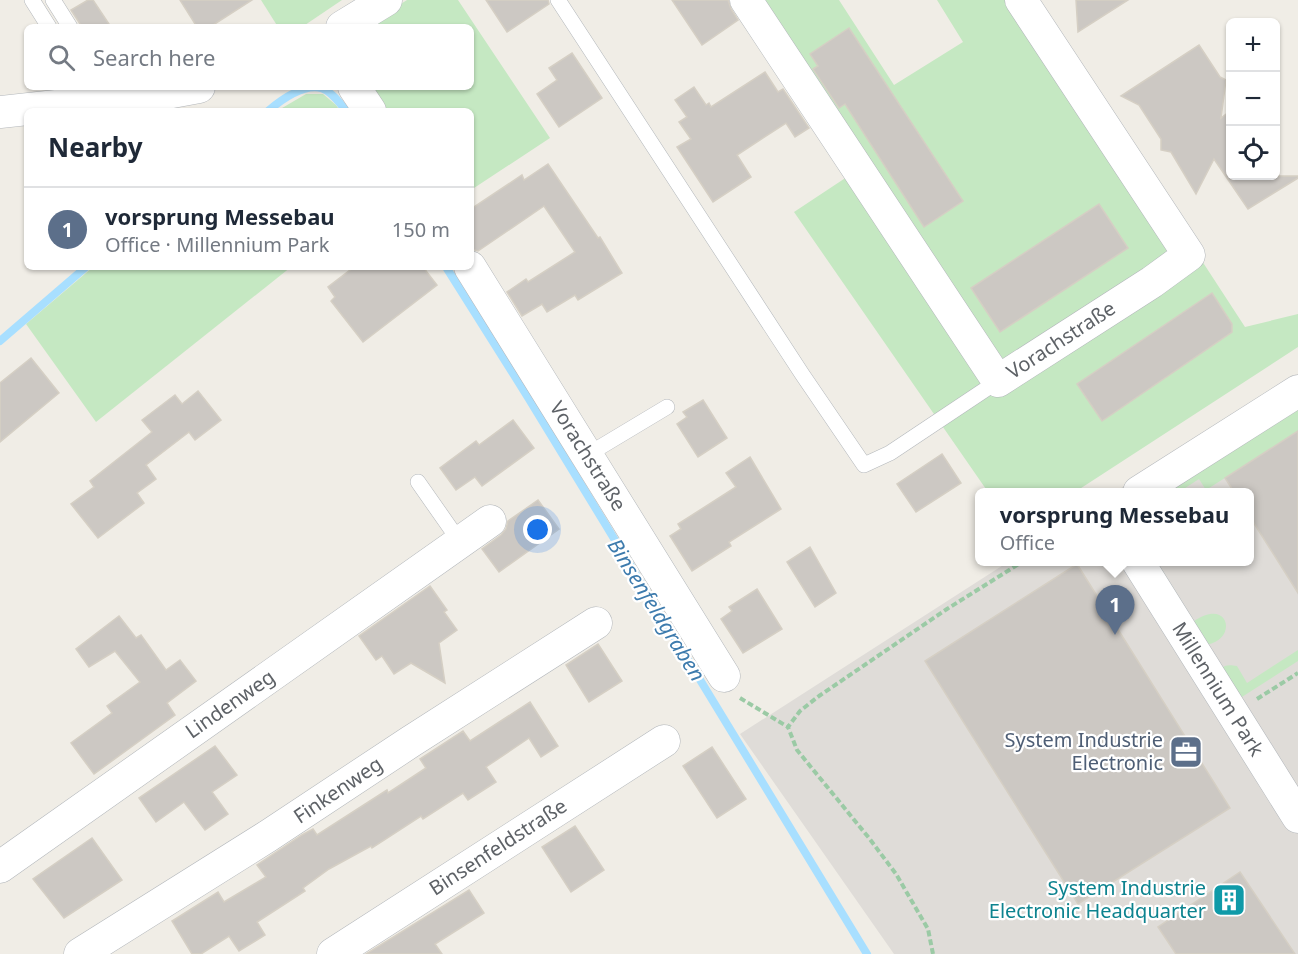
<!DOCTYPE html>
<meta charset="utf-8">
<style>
:root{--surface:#fff;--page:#f6f6f7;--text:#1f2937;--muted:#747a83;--line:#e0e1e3;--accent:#2563eb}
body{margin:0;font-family:"Noto Sans",sans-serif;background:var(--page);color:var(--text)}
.controls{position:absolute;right:18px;top:18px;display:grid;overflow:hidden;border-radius:9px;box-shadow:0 2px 4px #0004}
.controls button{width:54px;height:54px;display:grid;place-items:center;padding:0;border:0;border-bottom:2px solid var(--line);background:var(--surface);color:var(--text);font:30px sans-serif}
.you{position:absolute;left:538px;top:530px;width:21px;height:21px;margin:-15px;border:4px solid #fff;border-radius:50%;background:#1a73e8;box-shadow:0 0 0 9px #1a73e833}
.badge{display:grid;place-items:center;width:39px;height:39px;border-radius:50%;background:var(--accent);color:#fff;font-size:20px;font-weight:700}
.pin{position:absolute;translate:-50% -50px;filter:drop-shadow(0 2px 3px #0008)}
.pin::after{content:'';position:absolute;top:32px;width:21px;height:18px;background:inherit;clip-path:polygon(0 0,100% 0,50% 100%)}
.popup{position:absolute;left:975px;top:488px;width:279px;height:78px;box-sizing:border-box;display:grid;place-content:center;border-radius:9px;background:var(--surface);filter:drop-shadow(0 2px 4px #0005);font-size:20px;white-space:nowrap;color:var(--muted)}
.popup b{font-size:22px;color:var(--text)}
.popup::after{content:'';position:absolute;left:50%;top:100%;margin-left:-12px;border:12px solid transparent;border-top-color:var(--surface)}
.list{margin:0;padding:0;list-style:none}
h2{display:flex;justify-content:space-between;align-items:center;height:78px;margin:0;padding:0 24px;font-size:26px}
h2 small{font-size:20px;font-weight:400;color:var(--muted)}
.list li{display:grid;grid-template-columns:39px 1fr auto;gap:18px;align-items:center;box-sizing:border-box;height:84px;padding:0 24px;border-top:2px solid var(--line)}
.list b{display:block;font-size:22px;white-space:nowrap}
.list p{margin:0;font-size:20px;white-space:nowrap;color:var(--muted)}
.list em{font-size:20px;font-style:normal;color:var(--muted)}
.icon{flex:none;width:33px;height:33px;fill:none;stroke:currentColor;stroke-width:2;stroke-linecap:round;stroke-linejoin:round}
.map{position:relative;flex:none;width:1298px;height:954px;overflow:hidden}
.search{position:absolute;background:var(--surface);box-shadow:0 2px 4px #0004;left:24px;top:24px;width:450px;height:66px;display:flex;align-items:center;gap:15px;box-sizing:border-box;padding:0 21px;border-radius:9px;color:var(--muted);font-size:22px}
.panel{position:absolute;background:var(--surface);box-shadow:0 2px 4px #0004;left:24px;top:108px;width:450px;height:162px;border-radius:9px}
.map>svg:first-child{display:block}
</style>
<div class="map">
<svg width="1298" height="954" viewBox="0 0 1298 954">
<rect width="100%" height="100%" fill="#f0ede6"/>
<polygon fill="#dfdcd8" points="1298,374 1298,954 894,954 740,734 1008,562 1250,562 1250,492 1115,492"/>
<g fill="#c5e8c2">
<polygon points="261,0 342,0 302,27 278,27"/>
<polygon points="407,0 458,0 550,138 471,190 471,111 385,111 370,87 471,87 471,27 365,27"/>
<polygon points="757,0 839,0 894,85 963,42 937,0 1032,0 1245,327 1298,314 1298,347 1075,492 988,492 794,212 862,167"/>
<polygon points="306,94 323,94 336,105 340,111 277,111"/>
<polygon points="93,267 291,267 96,422 26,324"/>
<polygon points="1298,410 1298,431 1206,490 1199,479 1179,492 1168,492"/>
<path d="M 1146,562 L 1157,562 L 1194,621 C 1231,596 1239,644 1202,645 Z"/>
<path d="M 1298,650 L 1298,661 L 1234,702 L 1220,669 C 1226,664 1230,665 1237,666 L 1247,683 Z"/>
</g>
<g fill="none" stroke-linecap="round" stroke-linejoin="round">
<g stroke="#a8dfff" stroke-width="8">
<path d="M 268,111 C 281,100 303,84 321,88 C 331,91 340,103 346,111"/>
<polyline points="446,267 529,399 867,954"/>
<polyline points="0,341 86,267"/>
</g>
</g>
<g fill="#ccc8c3" stroke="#d5cfc4" stroke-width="1.5">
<polygon points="88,0 93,0 111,27 82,27 71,10"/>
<polygon points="180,0 252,0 210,27 197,27"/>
<polygon points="486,0 548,0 549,4 507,32"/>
<polygon points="672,0 728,0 731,9 738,20 702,45"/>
<polygon points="1076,0 1128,0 1078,32"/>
<polygon points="849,28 963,201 924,227 845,104 839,108 813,69 818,66 810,54"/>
<polygon points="1199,45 1220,77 1226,80 1221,118 1230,111 1230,176 1298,176 1298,178 1248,209 1214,159 1196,194 1171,152 1161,150 1161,139 1139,105 1121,96"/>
<polygon points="572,53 602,98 559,127 537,94 557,80 549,68"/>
<polygon points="765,72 778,92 783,89 809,128 795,137 786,123 737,155 751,177 713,202 677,147 691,139 679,122 687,117 675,100 694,87 706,105 709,103 711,107"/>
<polygon points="548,164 598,238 600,237 622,273 578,300 575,295 547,312 542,304 522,316 507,292 526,279 528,282 575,252 544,206 478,251 471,249 471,209 522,175 524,180"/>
<polygon points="1099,204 1128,248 1000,332 971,288"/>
<polygon points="354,267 423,267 437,285 363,342 331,301 335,297 328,287"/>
<polygon points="1212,293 1232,324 1232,332 1102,421 1077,384"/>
<polygon points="31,358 59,393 0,442 0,383"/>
<polygon points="198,391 221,420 195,440 189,432 146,465 156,479 137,493 144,503 98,538 71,504 94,487 90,481 152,432 142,420 175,395 182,404"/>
<polygon points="703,400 727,438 698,457 677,424 687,417 683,412"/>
<polygon points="513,420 534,448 482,486 475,477 456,490 440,468 476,441 479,445"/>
<polygon points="1298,431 1298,593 1250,517 1250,492 1234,492 1225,478"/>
<polygon points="942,454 961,483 916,512 897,484"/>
<polygon points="750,457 781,509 729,542 731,546 692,571 670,536 681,529 678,524 736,487 726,473"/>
<polygon points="538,500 559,529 499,572 482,549 501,535 506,529 508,521"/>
<polygon points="810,547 836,593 815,607 787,562"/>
<polygon points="1077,564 1230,808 1078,904 925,661"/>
<polygon points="430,586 447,610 444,612 457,630 439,643 445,683 411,663 394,674 382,656 376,660 359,636"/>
<polygon points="757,589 782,629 743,653 721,619 732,611 729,607"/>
<polygon points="119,616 136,638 141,635 166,670 180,660 196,681 167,703 175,715 94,774 71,743 112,713 107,706 140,682 115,651 89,667 76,649"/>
<polygon points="598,644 622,681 589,702 566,665"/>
<polygon points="530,702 558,746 541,757 529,738 486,767 496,782 468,800 463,793 423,819 421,816 372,848 371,846 329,869 303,888 305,891 257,922 265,935 239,951 229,936 201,954 192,954 172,921 218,892 224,902 266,877 257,865 302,835 313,829 317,835 387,790 388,793 426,768 420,759 463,731 470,741"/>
<polygon points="215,746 237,775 212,792 228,814 205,830 184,802 156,822 139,798"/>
<polygon points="712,747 746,799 717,818 683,766"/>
<polygon points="575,826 604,870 571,892 542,847"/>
<polygon points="92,838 122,880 64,918 33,879"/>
<polygon points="1240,872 1295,954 1176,954 1158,927"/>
<polygon points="469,890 484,913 435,944 442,954 366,954"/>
</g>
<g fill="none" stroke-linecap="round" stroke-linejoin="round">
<g stroke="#b3b7bb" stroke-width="16">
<g id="service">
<polyline points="32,0 49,27"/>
<polyline points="53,0 70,27"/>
<polyline points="558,0 802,374 864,465 890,453 998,381"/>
<polyline points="587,455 667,407"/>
<polyline points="418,482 460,542"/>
</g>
</g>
<g stroke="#b3b7bb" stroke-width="33">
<g id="minor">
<polyline points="746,0 998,381 1152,282 1189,255 1021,0"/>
<polyline points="342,27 386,0"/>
<polyline points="354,87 370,111"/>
<polyline points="0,112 156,95 199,87"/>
<polyline points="470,267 724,676"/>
<polyline points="1139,492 1298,391"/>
<polyline points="1138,562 1298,817"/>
<polyline points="0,867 490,521"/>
<polyline points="80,954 268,836 410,742 596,623"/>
<polyline points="333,954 664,741"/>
</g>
</g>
<g stroke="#9bcaa5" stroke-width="4" stroke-dasharray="6 3" stroke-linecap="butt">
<polyline points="740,698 788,727"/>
<polyline points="1257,699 1298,673"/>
<polyline points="933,954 928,929 896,874 869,838 797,750 788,727 800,711 819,696 947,609 1022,562"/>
</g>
<use href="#service" stroke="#fff" stroke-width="15"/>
<use href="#minor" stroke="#fff" stroke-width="32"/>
</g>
<defs>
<g id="office-square" transform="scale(1.725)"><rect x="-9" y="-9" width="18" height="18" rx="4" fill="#5c6f8a" stroke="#fff"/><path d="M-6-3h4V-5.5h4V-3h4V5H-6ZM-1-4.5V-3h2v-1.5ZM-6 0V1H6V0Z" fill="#fff"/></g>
<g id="building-square" transform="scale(1.725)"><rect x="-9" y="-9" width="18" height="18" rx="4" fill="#0f9aa8" stroke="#fff"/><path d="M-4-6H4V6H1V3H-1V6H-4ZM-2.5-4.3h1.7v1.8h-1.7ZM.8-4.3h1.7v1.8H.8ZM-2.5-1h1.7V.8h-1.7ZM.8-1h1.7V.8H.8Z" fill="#fff"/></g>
</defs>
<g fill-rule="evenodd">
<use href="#office-square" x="1186" y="752"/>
<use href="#building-square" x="1229" y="900"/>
</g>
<g text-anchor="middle" stroke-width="4.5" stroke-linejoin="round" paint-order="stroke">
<g font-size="20" fill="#5e6267" stroke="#fff">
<text transform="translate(1061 340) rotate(-33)" y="7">Vorachstraße</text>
<text transform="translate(588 456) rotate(58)" y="7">Vorachstraße</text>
<text transform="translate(1218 689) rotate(58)" y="7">Millennium Park</text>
<text transform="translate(230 704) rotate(-35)" y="7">Lindenweg</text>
<text transform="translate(338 790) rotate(-34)" y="7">Finkenweg</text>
<text transform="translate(498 847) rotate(-33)" y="7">Binsenfeldstraße</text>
</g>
<g font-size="20" fill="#4e5e75" stroke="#fff" text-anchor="end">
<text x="1163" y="747">System Industrie<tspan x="1163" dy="23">Electronic</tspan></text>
</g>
<g font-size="20" fill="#0d838f" stroke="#fff" text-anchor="end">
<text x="1206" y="895">System Industrie<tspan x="1206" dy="23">Electronic Headquarter</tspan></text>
</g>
<g font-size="21" font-style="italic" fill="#3d7bad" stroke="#fff">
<text transform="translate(656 610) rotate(58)" y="7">Binsenfeldgraben</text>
</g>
</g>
</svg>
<div class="controls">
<button>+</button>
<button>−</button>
<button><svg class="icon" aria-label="locate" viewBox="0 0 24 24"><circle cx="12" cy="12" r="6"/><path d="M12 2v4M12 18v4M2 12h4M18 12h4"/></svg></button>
</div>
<div class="you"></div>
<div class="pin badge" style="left:1115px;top:635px;background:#5c6f8a">1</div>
<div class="popup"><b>vorsprung Messebau</b>Office</div>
<div class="search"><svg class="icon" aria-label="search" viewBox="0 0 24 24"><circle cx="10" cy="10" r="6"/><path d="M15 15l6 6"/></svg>Search here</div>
<section class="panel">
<h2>Nearby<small></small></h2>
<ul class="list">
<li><span class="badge" style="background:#5c6f8a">1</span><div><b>vorsprung Messebau</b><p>Office · Millennium Park</p></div><em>150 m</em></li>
</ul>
</section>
</div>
